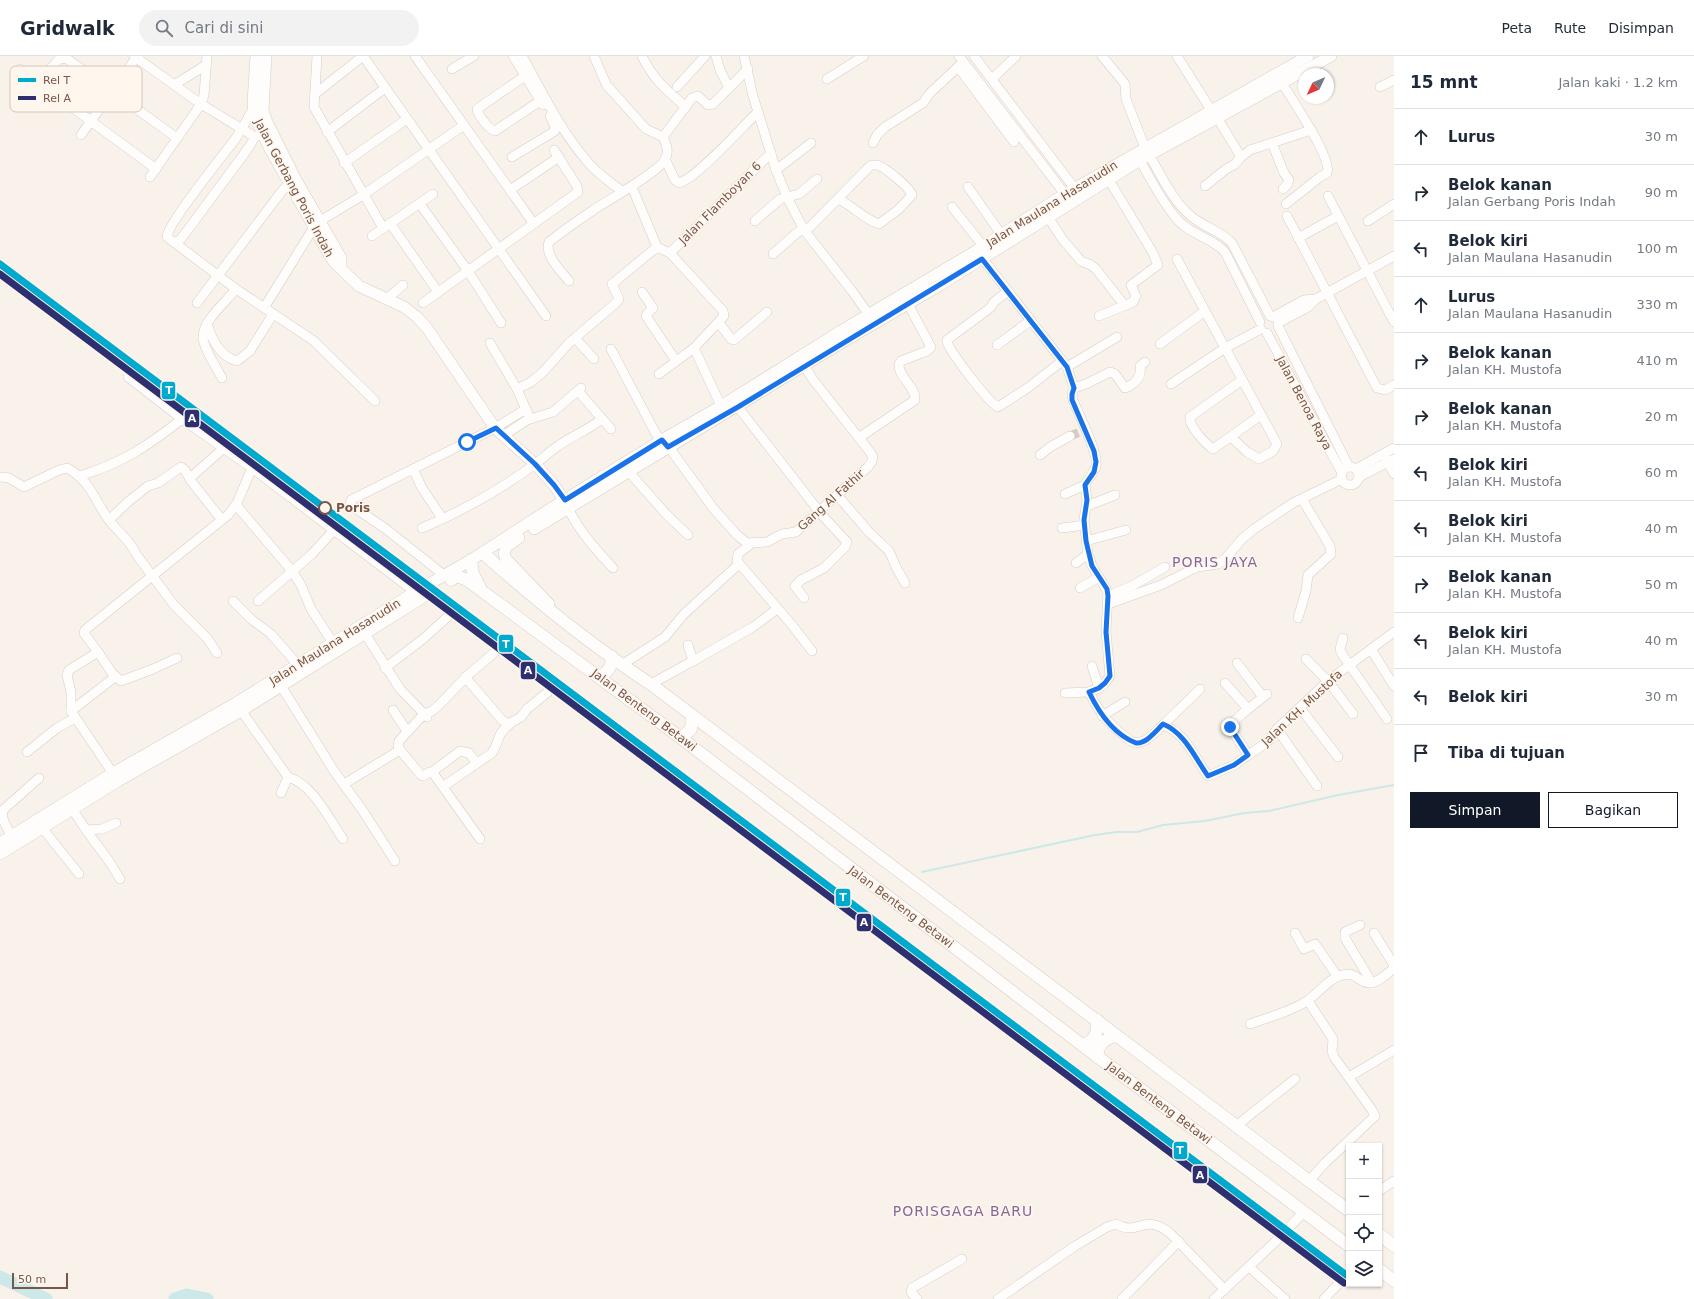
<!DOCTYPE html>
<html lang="id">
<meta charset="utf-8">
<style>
:root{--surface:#fff;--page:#f2f2f3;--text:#1f2937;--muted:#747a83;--line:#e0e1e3;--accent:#111827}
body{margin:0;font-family:"DejaVu Sans",sans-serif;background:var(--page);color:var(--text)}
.controls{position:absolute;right:12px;bottom:12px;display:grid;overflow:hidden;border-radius:0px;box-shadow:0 1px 3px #0004}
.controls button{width:36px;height:36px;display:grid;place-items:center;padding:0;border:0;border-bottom:1px solid var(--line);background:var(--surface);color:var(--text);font:20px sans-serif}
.compass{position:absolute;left:1298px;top:12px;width:36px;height:36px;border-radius:50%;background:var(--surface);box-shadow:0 1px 3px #0004;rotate:226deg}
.scale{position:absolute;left:12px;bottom:10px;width:56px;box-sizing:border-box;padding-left:4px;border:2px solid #76574a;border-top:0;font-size:11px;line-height:14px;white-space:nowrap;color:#76574a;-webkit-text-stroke:3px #fff6ed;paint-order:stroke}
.stop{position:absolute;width:12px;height:12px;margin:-9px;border:3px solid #1a73e8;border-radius:50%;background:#fff}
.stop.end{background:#1a73e8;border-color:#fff;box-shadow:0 1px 4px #0008}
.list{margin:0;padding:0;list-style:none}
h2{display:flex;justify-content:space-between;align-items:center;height:52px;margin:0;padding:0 16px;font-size:17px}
h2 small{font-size:13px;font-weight:400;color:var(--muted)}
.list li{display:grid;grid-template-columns:26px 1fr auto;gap:12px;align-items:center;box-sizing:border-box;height:56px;padding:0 16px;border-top:1px solid var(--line)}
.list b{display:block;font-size:15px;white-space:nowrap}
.list p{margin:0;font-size:13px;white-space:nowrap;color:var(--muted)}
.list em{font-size:13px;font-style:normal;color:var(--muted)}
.actions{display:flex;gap:8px;padding:12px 16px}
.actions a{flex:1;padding:9px 0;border:1px solid var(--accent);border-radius:0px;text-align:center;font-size:14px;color:var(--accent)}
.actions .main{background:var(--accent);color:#fff}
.icon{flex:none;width:22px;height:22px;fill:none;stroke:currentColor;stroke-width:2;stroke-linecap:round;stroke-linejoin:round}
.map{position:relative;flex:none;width:1394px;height:1243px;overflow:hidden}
header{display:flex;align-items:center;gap:24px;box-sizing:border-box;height:56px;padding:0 20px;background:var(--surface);border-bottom:1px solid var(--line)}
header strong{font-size:19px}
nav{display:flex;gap:22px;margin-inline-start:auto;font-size:14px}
.search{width:280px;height:36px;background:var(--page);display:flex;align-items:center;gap:10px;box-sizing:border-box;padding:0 14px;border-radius:22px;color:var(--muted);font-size:15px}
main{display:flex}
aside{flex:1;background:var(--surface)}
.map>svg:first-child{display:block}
</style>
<header>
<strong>Gridwalk</strong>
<div class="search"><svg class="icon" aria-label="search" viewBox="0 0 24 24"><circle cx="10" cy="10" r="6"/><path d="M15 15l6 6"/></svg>Cari di sini</div>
<nav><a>Peta</a><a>Rute</a><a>Disimpan</a></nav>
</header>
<main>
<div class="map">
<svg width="1394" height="1243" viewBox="0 0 1394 1243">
<rect width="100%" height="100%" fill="#f8f2eb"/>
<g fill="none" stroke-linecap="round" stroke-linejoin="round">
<polyline stroke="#cde8e8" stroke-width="2" points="922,816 1095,779 1117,776 1137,776 1163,769 1205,765 1244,757 1269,755 1338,739 1394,729"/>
<g stroke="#cde8e8" stroke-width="13">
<polyline points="0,1221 46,1243"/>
<polyline points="175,1243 187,1239 207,1243"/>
</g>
<polyline stroke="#d8cbc3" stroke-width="9" stroke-dasharray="9 4.5" stroke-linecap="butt" points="1070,380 1085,374"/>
<g stroke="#d6cdc8" stroke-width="10">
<g id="minor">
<polyline points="134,0 201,48 255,81"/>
<polyline points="317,0 314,51 383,172"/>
<polyline points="363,0 546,260"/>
<polyline points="415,0 534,168"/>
<polyline points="513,0 543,49"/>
<path d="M 522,0 C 542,35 560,74 587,105 C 596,117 610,126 622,135"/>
<polyline points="594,0 607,30 612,35 646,73 663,81"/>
<path d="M 642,0 C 653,23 666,34 686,51"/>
<polyline points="716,0 720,14 729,32"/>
<polyline points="744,0 753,40 776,114 787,141 804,174 852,235 872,263"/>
<polyline points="959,0 1068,142"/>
<polyline points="974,0 1079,138"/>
<polyline points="1102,0 1125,28 1126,43 1145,92"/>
<polyline points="1177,0 1211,54"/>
<polyline points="961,8 958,11 1014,86"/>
<polyline points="20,13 156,113"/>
<polyline points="452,13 474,0"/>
<path d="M 525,20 L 477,53 C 478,59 488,73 495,75 L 540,45"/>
<polyline points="827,23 864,0"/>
<polyline points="992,23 1016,0"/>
<polyline points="39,26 59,3 66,2 177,82"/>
<path d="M 1282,27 C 1291,42 1333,103 1327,117 L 1320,121 L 1286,148"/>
<polyline points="174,29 206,9"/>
<polyline points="677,31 705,0"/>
<polyline points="1380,31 1394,24"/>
<polyline points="315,38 363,0"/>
<path d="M 256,50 L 253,53 C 247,63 242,73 236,82 C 225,97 167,168 167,181 L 236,233 L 314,285 L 375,345"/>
<polyline points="1218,63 1241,101 1250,94 1311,74"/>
<polyline points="327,76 385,32"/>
<polyline points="81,79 136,2 139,0"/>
<polyline points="873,87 877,79 885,71 923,47 930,37 958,11"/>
<polyline points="1272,87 1284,117 1289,124 1287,129 1283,133"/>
<path d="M 1149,99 C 1160,117 1174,147 1191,160 C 1203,171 1221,175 1232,187 L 1270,260"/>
<polyline points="512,101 555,75 554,68 550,60"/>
<path d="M 665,103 L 675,124 L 679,127 C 696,123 743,70 758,56"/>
<path d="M 1140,104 C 1149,121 1169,158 1183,169 C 1196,180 1213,183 1225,196 L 1260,266"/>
<polyline points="344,107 407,63"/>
<polyline points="776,114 811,87"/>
<polyline points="150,121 201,48 204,39 207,0"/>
<polyline points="1205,130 1226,113 1234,109 1241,101"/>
<polyline points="632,131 657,191"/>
<polyline points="968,131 1001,178"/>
<polyline points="510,134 559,101"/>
<polyline points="1328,140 1394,266"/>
<polyline points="420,148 468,215 501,267"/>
<polyline points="952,151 984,191"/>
<polyline points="1287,160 1377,332 1385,334 1394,329"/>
<polyline points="1048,161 1063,184 1081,205 1091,209 1096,213 1125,250"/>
<polyline points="755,165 780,143 799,138 817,123"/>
<polyline points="1368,165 1394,148"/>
<polyline points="390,167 438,236"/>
<polyline points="372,180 433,138"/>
<polyline points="1298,182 1338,160"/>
<polyline points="175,187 181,183 247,94 255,81 269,76"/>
<polyline points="670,197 771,97"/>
<path d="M 773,198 L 798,176 L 810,171 L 870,110 C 871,109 874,109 876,109 C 883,109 910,132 912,139 L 898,154 L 879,168 C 864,163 853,150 838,143"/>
<path d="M 979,198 L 1067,311 L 1074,332 L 1072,338 L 1073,344 C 1078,357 1099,398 1096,410 C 1094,417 1088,422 1085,429 L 1087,444 L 1084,464 L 1088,498 L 1092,510 L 1108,536 L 1106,576 L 1110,620 L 1105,627 L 1099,632 L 1089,636 L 1065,637"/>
<polyline points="1177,203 1277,388 1273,395 1259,403 1247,396 1231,381"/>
<path d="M 569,225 C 561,215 544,199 549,186 C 563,175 577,165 592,155 C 606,145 660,116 666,102 C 669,94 666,88 663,81 L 692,42 L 698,40 L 708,49 L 713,48 L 748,13"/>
<path d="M 1008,235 L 994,246 L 990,252 L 947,284 L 947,286 C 951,297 988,346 998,351 L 1029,331 L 1062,305"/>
<polyline points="642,236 653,252 647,258 646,260 676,305"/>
<polyline points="388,242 403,229"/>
<polyline points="197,247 282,135 289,128 295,125"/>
<polyline points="423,247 578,136 577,130 554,94"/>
<polyline points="264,252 314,171 320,165 363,139 464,69"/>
<polyline points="1099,260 1133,246 1136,240 1131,229 1158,209 1153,197 1109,124"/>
<polyline points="1273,261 1304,244 1316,243"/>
<path d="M 207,267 C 211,282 220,301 237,305 L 250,295 L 273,258"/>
<polyline points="719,267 731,283 734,284 767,256"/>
<polyline points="1278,267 1308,251 1316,243 1394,200"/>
<polyline points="1278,270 1349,411"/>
<polyline points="1267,277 1342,417"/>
<polyline points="575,282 594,303"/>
<polyline points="490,287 517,333 528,358"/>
<polyline points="1160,288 1205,255"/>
<polyline points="997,289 1030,265"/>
<polyline points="694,292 721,350"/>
<polyline points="611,293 656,378 671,394 713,452 737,479 747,487 767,486 782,478 796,476 868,411 872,405 873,401 870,396 814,325 801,305"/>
<polyline points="1067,311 1117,281"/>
<polyline points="128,321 182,363 252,412 419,539"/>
<path d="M 222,322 C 216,311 204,293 203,282 C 202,265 226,246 236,233"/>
<path d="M 1242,324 L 1190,361 C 1188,370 1206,388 1213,393 L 1261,359"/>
<polyline points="1171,328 1225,292 1261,273"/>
<path d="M 1074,332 L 1086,328 L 1110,316 L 1115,318 L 1125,332 C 1135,328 1142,321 1140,310 L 1145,306"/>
<polyline points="517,333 531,326 543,316 569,287 617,246 619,243 612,228 657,191 670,197 723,255 724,260 694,292 659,318"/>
<polyline points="578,335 611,373"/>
<polyline points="738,351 821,458 847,486 845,491 824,512 801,524 795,530 804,542"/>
<polyline points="503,380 527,364 553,356 581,332"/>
<path d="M 860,381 L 915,344 C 916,330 898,322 899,308 L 901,305 L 927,295 L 931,291 L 908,248"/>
<polyline points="1040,399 1050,391 1070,380"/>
<polyline points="1386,403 1394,418"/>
<circle cx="1350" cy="420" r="9"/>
<polyline points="413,413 422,432 442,462"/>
<polyline points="1356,413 1394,392"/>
<polyline points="628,415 666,458 688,479"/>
<path d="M 80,420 C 122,407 148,390 182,363"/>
<path d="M 0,421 L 9,422 L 24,431 L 59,414 L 67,412 C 91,425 94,444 109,464 C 118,476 130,484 136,498 L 174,549 L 207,582 L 217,597"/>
<polyline points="1359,421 1394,403"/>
<polyline points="190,422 224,392"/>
<polyline points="1065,438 1085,429"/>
<polyline points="837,439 869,476 889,495 897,513 905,527"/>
<polyline points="236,449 292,515 301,529 311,553 333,587"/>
<polyline points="1087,450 1115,439"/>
<path d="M 568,452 C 579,475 596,494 613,512"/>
<polyline points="109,464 129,445 148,430 158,427 181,411 185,414 191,425 222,464"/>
<path d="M 422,472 C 461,456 499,434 534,409 C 542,403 549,396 558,390 C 572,380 588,374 602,363"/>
<polyline points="1062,472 1085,469"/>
<polyline points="1086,485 1126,474"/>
<polyline points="752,487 738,498 737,505 792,569 812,595"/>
<polyline points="1076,507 1088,498"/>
<polyline points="445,520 386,473 352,450 350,448 351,444 495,372 526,353"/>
<polyline points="1080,532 1099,521"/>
<polyline points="430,536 501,591"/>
<polyline points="1108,540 1132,530 1165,511"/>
<polyline points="233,545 251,563 271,578 298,609"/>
<polyline points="258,545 312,498 334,474"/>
<polyline points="1108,548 1161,529 1197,511 1218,508 1225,503 1242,483 1254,473 1293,447 1342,423"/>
<polyline points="1298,562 1306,535 1308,519 1331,498 1330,490 1302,443"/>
<polyline points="362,573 400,633 427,661"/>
<polyline points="1343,582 1340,593 1342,598 1387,663"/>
<polyline points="1371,593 1394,630"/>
<polyline points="98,596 112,617 121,625 153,613 177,602"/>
<polyline points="1306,603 1328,625 1353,658"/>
<polyline points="693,605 753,571 777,553"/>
<polyline points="1237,607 1263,641"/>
<polyline points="623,608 665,581 684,558 739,508"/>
<polyline points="1092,610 1099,632"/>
<polyline points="385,612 423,583 454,555"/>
<path d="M 465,621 L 502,664 L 508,668 L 521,661 L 527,653 L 548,636 L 551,630 C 545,622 509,591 501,591 L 468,619 L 438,650 L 432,655 L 424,658 L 399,685 L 398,689 L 400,694 L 421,719 L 423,720 L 430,716 L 433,717 L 480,783"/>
<polyline points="278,625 334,715 363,755 395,805"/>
<polyline points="1225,627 1248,653 1232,667 1230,671 1248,699"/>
<polyline points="651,628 693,605 688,589"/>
<path d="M 1089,636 C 1100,658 1110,670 1131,685 C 1144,691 1154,677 1163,669 C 1185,676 1195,702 1208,720 L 1234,709 L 1263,689 L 1269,684 L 1277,673 L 1328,625 L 1394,576"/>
<polyline points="238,650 288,721 281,737"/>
<polyline points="1248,653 1267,638"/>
<polyline points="1301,653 1338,701"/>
<polyline points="393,654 407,675"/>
<polyline points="71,655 71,636 67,619 69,614 98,596 84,577 85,574 228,459 237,447 252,412"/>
<polyline points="71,655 116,722"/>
<polyline points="71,655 115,621"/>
<polyline points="1102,660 1125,646"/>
<polyline points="1163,669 1200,633"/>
<polyline points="1277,673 1317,730"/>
<polyline points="27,696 57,672 75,662"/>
<polyline points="432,716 460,695 469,697 477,707"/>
<path d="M 288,721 C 314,729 328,762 343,783"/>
<polyline points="344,728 400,694"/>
<path d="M 444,730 L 492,697 C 501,683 495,680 510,668"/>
<polyline points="69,748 86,774 102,773 116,767"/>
<polyline points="43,773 79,818"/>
<polyline points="86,774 109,805 120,823"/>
<path d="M 15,785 C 10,776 0,764 3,754 L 39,722"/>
<polyline points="1360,869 1345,876 1345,882 1372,927"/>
<polyline points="1295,877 1304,893 1315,888 1338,921"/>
<polyline points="1374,877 1394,909"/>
<polyline points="1308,945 1333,983 1332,995 1334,1001 1372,1054 1375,1060 1325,1107 1309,1125"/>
<path d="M 1250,968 C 1269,961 1290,956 1307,945 C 1318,938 1326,925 1339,920 C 1357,913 1358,928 1370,927 C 1379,926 1387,918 1394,912"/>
<polyline points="1349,1021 1394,994"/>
<polyline points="1236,1070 1295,1023"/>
<polyline points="1379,1135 1394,1125"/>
<polyline points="1249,1211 1285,1243"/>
<polyline points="917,1243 911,1236 912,1232 962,1203"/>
<path d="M 998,1243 L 1075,1190 L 1107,1171 L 1116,1168 C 1139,1181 1143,1156 1170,1177 L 1224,1233"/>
<polyline points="1122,1243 1179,1185"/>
<polyline points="1214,1243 1275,1186 1304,1156"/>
<polyline points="1324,1243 1341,1225"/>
</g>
</g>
<g stroke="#d6cdc8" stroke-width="12">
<g id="tertiary">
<polyline points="256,0 253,47 255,61 269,91 329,198 334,206 359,230 404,251 417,261 427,272 495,372 535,408 554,429 567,449"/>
<polyline points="266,0 263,54 266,64 296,124 341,202 341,212"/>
<polyline points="534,473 846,284 940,229 1140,104 1331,0"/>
<polyline points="519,482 506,491 504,498 506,503 549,548"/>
<polyline points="0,787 113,717 236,647 415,536 471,504 561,446 662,384 721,350 841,275 976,195 1065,138 1308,0"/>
<polyline points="0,798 118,725 241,655 433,535"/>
</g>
</g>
<g stroke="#d7cdc8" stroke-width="13">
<g id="secondary">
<path d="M 483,497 C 534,543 594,591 652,629 L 1349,1155"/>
<polyline points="471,504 473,518 480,531"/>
<polyline points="451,524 457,520 467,524 681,682 1082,989 1349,1190"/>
<path d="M 597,619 L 602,619 C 610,614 613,609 611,600"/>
<polyline points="681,682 691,673 692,660"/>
<path d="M 1082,989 C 1095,985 1098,978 1097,964"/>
<path d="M 1097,1001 C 1098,988 1104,983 1116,980"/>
<polyline points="1379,1178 1394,1190"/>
<polyline points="1379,1213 1394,1225"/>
</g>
</g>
<use href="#minor" stroke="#fefdfc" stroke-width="9"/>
<use href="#tertiary" stroke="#fefdfc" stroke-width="11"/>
<use href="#secondary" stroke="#fefdfc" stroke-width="12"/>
<g stroke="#fff6ed" stroke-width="10">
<polyline id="rail-1" points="0,208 1349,1221"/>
</g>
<g stroke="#fff6ed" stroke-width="10">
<polyline id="rail-2" points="0,218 1344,1227"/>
</g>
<use href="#rail-1" stroke="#00a9ce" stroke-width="7"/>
<use href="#rail-2" stroke="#2e2f70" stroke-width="7"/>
</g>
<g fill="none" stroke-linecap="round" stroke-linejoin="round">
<path stroke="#1a73e8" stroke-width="5" d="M 467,386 L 496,372 L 535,408 L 554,429 L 565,444 L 662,384 L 668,391 L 738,351 L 982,203 L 1067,311 L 1074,332 L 1072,338 L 1072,344 L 1094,395 L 1096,406 L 1094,416 L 1085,429 L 1087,444 L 1084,464 L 1086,485 L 1092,510 L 1107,533 L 1108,540 L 1106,576 L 1110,620 L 1105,627 L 1099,632 L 1089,636 C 1099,657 1113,678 1136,687 C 1146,688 1156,675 1163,668 C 1185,677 1195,702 1208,720 L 1234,709 L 1248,699 L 1230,671"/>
</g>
<circle fill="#fff6ed" stroke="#76574a" stroke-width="2" cx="325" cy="452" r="6"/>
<g text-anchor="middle" stroke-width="3" stroke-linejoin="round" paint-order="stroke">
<g font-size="12" fill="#76574a" stroke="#fff6ed">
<text transform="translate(294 132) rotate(62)" y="4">Jalan Gerbang Poris Indah</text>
<text transform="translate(720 147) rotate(-45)" y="4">Jalan Flamboyan 6</text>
<text transform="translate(1052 148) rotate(-32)" y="4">Jalan Maulana Hasanudin</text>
<text transform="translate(1304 347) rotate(62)" y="4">Jalan Benoa Raya</text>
<text transform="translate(831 444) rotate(-42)" y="4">Gang Al Fathir</text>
<text transform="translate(335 586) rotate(-32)" y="4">Jalan Maulana Hasanudin</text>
<text transform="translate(1302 652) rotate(-43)" y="4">Jalan KH. Mustofa</text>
<text transform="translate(644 654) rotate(37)" y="4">Jalan Benteng Betawi</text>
<text transform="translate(901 851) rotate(37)" y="4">Jalan Benteng Betawi</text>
<text transform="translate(1159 1047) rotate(37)" y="4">Jalan Benteng Betawi</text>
</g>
<g font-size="12" font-weight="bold" fill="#76574a" stroke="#fff6ed" text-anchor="start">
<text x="336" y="456">Poris</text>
</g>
<g font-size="14" letter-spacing="1" fill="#84669a" stroke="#fff6ed">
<text x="1215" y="511">PORIS JAYA</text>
<text x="963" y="1160">PORISGAGA BARU</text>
</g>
</g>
<rect x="10" y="10" width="132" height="46" rx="6" fill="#fff6ed" stroke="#d6c6bc" stroke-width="1"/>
<rect x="18" y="22" width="18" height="4" fill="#00a9ce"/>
<rect x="18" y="40" width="18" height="4" fill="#2e2f70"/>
<g font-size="11" fill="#76574a">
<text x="43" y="28">Rel T</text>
<text x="43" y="46">Rel A</text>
</g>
<g stroke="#fff6ed" stroke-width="1.5">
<rect x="161" y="325" width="15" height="19" rx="4" fill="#00a9ce"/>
<rect x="184" y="353" width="16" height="19" rx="4" fill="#2e2f70"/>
<rect x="498" y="578" width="16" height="19" rx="4" fill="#00a9ce"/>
<rect x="520" y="605" width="16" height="19" rx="4" fill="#2e2f70"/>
<rect x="835" y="832" width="16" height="19" rx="4" fill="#00a9ce"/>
<rect x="856" y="857" width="16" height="19" rx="4" fill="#2e2f70"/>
<rect x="1173" y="1085" width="15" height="19" rx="4" fill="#00a9ce"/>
<rect x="1192" y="1109" width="16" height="19" rx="4" fill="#2e2f70"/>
</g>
<g font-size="11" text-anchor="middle" font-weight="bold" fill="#fff">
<text x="169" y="338">T</text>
<text x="192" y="366">A</text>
<text x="506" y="592">T</text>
<text x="528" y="618">A</text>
<text x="843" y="845">T</text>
<text x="864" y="870">A</text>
<text x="1180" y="1098">T</text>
<text x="1200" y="1123">A</text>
</g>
</svg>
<div class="controls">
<button>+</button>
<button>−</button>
<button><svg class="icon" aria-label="locate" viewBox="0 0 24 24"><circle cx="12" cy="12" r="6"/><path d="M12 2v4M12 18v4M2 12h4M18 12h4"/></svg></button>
<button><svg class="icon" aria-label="layers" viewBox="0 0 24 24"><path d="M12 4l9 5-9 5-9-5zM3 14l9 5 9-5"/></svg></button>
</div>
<svg class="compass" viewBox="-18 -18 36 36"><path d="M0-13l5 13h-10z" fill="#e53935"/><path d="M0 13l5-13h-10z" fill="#747a83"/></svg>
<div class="scale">50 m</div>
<div class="stop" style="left:467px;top:386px"></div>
<div class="stop end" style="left:1230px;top:671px"></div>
</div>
<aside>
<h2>15 mnt<small>Jalan kaki · 1.2 km</small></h2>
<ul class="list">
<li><svg class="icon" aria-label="ahead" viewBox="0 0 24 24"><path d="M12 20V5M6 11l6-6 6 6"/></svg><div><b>Lurus</b></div><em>30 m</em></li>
<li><svg class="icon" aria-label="right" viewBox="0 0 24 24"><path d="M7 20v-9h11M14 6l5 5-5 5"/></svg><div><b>Belok kanan</b><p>Jalan Gerbang Poris Indah</p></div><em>90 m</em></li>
<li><svg class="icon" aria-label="left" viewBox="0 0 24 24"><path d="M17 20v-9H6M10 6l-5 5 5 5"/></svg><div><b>Belok kiri</b><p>Jalan Maulana Hasanudin</p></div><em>100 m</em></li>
<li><svg class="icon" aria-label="ahead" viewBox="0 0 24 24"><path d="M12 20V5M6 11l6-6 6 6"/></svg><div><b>Lurus</b><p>Jalan Maulana Hasanudin</p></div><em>330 m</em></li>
<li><svg class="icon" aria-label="right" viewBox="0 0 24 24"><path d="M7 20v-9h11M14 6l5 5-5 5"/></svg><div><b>Belok kanan</b><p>Jalan KH. Mustofa</p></div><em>410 m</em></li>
<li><svg class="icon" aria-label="right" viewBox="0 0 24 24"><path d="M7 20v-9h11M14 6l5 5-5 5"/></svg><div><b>Belok kanan</b><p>Jalan KH. Mustofa</p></div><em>20 m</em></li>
<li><svg class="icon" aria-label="left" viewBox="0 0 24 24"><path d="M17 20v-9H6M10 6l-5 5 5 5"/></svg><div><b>Belok kiri</b><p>Jalan KH. Mustofa</p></div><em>60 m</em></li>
<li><svg class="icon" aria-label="left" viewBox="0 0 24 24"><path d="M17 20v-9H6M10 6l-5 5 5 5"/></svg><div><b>Belok kiri</b><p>Jalan KH. Mustofa</p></div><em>40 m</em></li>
<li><svg class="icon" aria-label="right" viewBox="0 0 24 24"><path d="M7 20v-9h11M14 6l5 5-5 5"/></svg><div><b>Belok kanan</b><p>Jalan KH. Mustofa</p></div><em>50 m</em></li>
<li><svg class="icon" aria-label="left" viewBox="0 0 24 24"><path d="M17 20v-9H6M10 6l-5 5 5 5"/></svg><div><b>Belok kiri</b><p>Jalan KH. Mustofa</p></div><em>40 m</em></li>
<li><svg class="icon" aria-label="left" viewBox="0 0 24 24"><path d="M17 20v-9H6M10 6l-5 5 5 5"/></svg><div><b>Belok kiri</b></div><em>30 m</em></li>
<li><svg class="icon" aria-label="arrive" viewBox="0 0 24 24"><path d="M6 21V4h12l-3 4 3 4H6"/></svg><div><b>Tiba di tujuan</b></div></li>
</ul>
<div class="actions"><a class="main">Simpan</a><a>Bagikan</a></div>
</aside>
</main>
